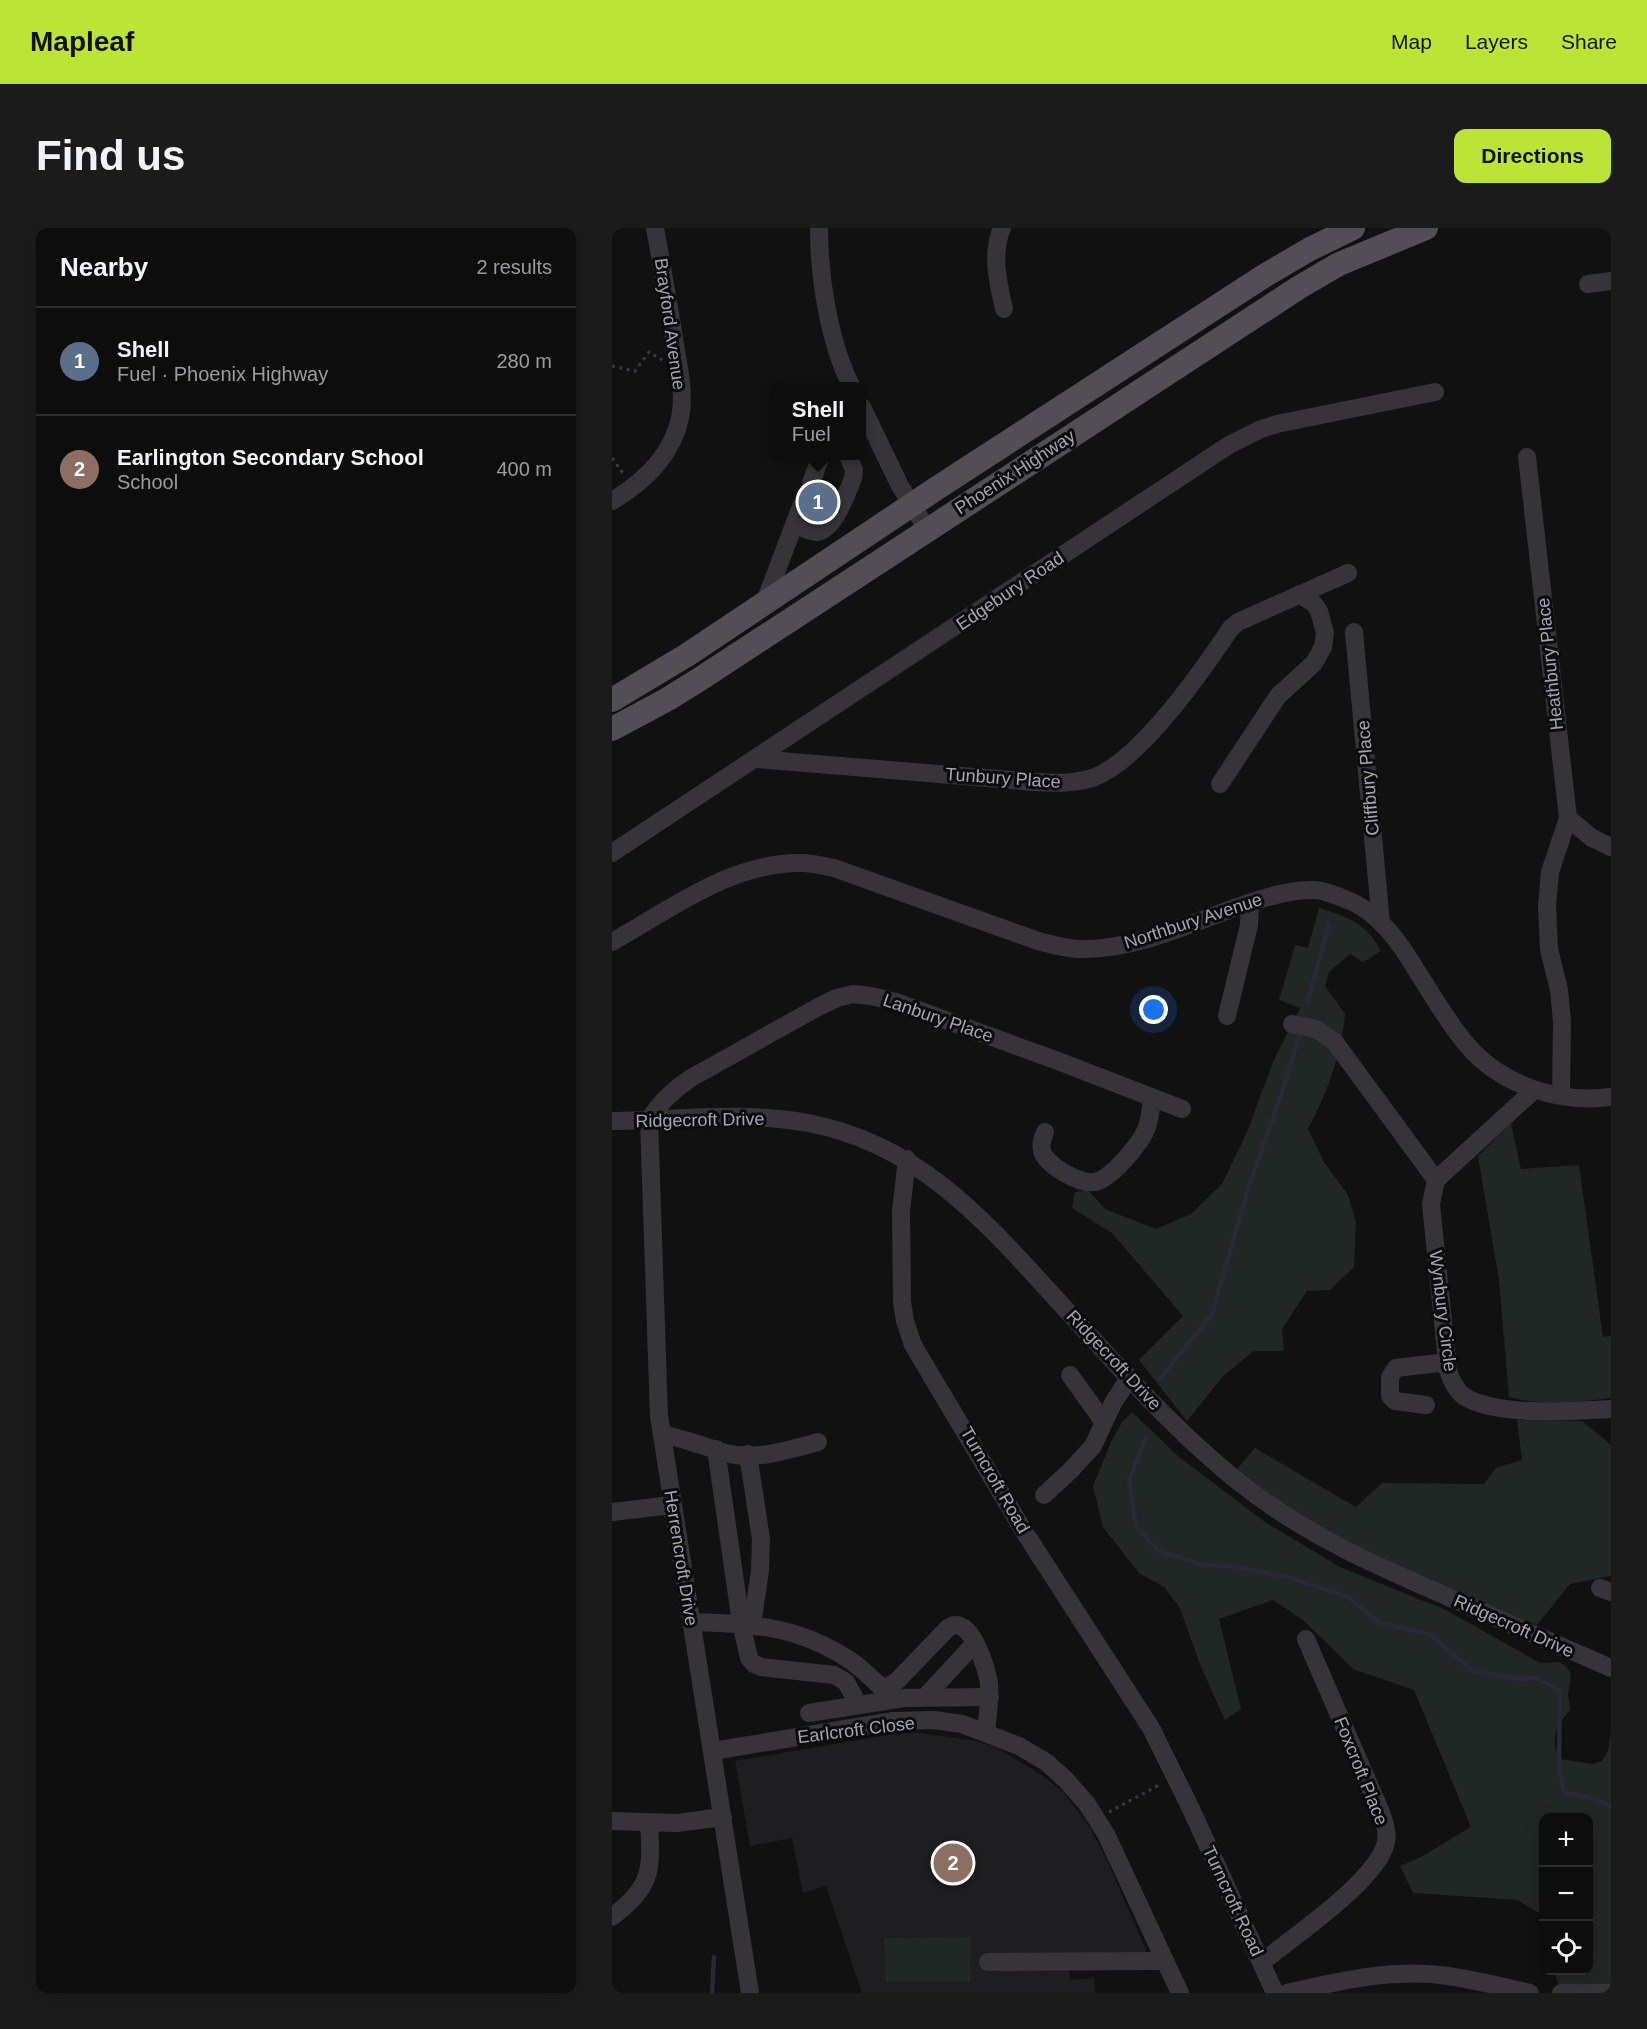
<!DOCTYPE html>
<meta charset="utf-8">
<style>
:root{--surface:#0e0d0e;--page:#1c1b1c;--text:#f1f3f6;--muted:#9b9c9e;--line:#2e2d2e;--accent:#bbe437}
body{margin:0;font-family:Helvetica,sans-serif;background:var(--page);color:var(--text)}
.controls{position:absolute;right:18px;bottom:18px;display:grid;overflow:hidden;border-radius:12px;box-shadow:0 3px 15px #0003}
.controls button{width:54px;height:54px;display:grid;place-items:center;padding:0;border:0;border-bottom:2px solid var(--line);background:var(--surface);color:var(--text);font:30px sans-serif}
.you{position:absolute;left:542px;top:782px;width:21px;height:21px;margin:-15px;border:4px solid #fff;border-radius:50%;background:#1a73e8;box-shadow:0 0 0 9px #1a73e833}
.badge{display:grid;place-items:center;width:39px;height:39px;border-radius:50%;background:var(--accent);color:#fff;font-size:20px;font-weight:700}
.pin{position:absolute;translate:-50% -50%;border:3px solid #fff;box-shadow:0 2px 6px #0006}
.popup{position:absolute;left:158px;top:154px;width:96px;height:78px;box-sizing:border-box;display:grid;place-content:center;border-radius:12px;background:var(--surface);filter:drop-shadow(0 2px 4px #0005);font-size:20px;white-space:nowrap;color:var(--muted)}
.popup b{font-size:22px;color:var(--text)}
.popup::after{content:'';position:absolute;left:50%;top:100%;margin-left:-12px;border:12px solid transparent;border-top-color:var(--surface)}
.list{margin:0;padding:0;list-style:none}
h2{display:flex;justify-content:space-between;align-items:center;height:78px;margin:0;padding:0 24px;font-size:26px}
h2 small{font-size:20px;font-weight:400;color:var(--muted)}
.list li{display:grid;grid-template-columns:39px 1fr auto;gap:18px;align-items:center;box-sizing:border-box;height:108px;padding:0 24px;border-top:2px solid var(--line)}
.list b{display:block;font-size:22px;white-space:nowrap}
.list p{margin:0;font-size:20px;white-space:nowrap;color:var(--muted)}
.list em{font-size:20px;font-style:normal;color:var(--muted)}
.icon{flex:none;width:33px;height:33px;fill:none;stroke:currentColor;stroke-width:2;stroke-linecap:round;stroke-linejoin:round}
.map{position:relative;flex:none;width:999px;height:1765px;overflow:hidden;border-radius:12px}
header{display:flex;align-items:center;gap:36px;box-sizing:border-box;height:84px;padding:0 30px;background:var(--accent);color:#111}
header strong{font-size:28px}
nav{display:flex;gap:33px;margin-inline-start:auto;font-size:21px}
.intro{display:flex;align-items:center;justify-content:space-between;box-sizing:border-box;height:144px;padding:0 36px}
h1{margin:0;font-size:42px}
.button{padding:15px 27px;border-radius:12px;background:var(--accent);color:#111;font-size:21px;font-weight:700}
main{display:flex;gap:36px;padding:0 36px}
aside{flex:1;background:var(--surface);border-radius:12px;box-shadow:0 3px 15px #0003}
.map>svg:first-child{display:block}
</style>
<header>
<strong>Mapleaf</strong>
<nav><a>Map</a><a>Layers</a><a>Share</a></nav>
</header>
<div class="intro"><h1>Find us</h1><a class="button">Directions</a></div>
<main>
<aside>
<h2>Nearby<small>2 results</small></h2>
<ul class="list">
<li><span class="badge" style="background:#5c6f8a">1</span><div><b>Shell</b><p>Fuel · Phoenix Highway</p></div><em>280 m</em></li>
<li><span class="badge" style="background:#8d6e63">2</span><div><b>Earlington Secondary School</b><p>School</p></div><em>400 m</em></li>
</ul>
</aside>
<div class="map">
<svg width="999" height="1765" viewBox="0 0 999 1765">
<rect width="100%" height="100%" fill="#121112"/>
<polygon fill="#1e1d1f" points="301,1504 364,1513 385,1520 431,1548 450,1563 475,1595 494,1630 534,1722 531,1727 457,1736 458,1752 482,1750 483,1765 250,1765 214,1658 191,1665 180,1610 138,1618 123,1533 269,1508"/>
<g fill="#202724">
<path d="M 707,680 C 735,689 754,694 769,723 L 751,734 L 738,726 L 717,744 L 713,758 L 733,786 C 730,826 715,865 696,901 L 712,934 L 736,967 L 744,994 L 742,1039 L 718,1062 L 695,1063 L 670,1101 L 672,1123 L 642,1123 L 612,1147 L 575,1193 L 527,1132 L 571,1088 L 500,1005 L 460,980 L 463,964 L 476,962 L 493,981 L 544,1001 L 579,986 L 610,956 L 635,904 L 661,834 L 688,780 L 667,772 L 683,717 L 696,720 Z"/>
<path d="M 899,895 L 909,941 L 967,937 L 991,1109 L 999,1108 L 999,1170 C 964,1174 931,1178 897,1169 L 887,1052 L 866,928 Z"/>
<path d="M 520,1184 L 566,1228 L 653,1294 L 728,1339 L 834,1382 L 928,1435 L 947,1434 L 954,1438 L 959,1446 L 956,1467 L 958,1482 C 945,1496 937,1512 948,1531 L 980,1536 L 990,1533 L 996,1522 L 999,1506 L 999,1765 L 949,1765 L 942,1743 L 976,1742 L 976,1590 L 932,1590 L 931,1687 L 905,1672 L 801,1665 L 788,1638 L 809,1629 L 859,1599 L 802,1462 L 741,1441 L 690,1391 L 661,1372 L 607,1391 L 629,1481 L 613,1492 L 589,1439 L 568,1380 L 552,1359 L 527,1345 L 491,1299 L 481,1258 L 499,1214 L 510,1194 Z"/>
<polygon points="905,1192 970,1193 999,1217 999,1348 958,1356 925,1397 885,1382 776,1336 688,1291 624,1242 643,1220 744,1279 770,1255 872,1256 884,1240 910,1232"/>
<polygon points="359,1709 358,1754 274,1754 272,1710"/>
</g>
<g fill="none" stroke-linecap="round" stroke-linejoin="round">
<g stroke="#292835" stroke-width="4.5">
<polyline points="695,775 717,696"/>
<polyline points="547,1152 600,1086 635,964 671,861 688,805"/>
<polyline points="534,1209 517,1252 524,1298 546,1323 592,1337 619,1338 679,1350 736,1369 768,1395 817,1406 861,1443 908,1451 923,1450 948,1462 947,1541 952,1564 979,1570 999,1578"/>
<polyline points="100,1765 102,1729"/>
</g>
<polyline stroke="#302e32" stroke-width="18" stroke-dasharray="18 9" stroke-linecap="butt" points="188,281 199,255"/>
<g stroke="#3c3a40" stroke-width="3" stroke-dasharray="3 4.5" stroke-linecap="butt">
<polyline points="0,138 23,143 37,124 50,132"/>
<polyline points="0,230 13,248"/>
<polyline points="497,1584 549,1556"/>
</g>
<g stroke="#363439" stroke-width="18">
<path d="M 207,0 C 207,50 217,113 239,158"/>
<path d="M 390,0 C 379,25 386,55 392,81"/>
<polyline points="976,56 999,53"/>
<polyline points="250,179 288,258 315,301"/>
<polyline points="915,229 956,590 980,610 999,619"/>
<polyline points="199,255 209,228"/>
<path d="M 0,273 C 32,254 60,227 68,190 C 73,167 67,140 63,117 C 57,78 50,39 43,0"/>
<path d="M 183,296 C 189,299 197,304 205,304 C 222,302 235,265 241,250 L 242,242 L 236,228"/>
<polyline points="152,376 188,281"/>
<polyline points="742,404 769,695"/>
<path d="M 145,531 L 423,554 C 444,555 463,556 483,549 C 530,530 590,443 619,400 L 626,394 L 736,345"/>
<polyline points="608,556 666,468 702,435 711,419 713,405 707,383 702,376 688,366"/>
<polyline points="0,625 617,217 649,201 665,196 823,164"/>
<path d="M 0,714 C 59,681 119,634 190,635 C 200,635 211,638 222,640 L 426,713 C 442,717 459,722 475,721 C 528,720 579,695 628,678 C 651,670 679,661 704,662 C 715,663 728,669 738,673 C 769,686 790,718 806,745 C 822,769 836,795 855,817 C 889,857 947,876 999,869"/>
<polyline points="615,788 637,697 638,675"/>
<polyline points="680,796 704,801 722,813 824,952"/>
<path d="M 922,862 L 824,952 L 819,976 L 836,1143 C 840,1153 844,1163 853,1169 C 887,1189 961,1183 999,1181"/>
<polyline points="949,868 950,793 947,762 937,721 935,677 938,644 956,590"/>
<path d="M 0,893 C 65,892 132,883 196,895 C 308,916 374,994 447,1074 C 503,1135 559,1199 623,1251 C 691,1306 762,1337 841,1371 C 894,1394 946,1417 999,1440"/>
<path d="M 433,904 C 431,910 428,916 430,923 C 434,937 468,957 483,954 C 500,950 527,917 534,902 C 538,892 539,880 540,870"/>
<polyline points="295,931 289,983 290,1074 293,1093 301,1117 413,1305 539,1500 579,1581 663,1765"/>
<polyline points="458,1147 491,1193"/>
<polyline points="814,1177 783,1173 778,1168 778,1149 784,1140 835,1134"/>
<path d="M 50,1206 C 72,1211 92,1218 113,1225 C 142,1233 178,1222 206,1214"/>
<polyline points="104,1221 129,1395 137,1430 142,1436 149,1439 222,1447 234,1454 246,1476"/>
<polyline points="136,1226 149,1311 148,1343 140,1396"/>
<polyline points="432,1267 458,1243 481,1218 501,1175 518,1149"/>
<polyline points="0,1284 60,1277"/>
<polyline points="988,1360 999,1364"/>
<path d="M 79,1394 C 139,1396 184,1397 236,1431 C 249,1439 260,1451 271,1461 L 285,1453 L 336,1400 C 358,1384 375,1440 377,1456 C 378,1472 376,1488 374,1504"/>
<polyline points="313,1469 363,1415"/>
<polyline points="197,1485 292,1470 378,1469"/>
<polyline points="101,1523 281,1493 322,1492 350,1496 407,1518 434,1534 453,1551 475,1576 494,1606 568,1765"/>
<polyline points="0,1593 65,1595 111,1589"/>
<path d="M 0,1689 C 40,1658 40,1643 37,1595"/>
<polyline points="376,1734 553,1733"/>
<path d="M 650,1734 C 680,1710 767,1651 774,1614 C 776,1603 772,1593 768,1582 L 694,1411"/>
<path d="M 138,1765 L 47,1188 L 37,892 C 48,874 61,862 79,850 L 206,779 L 225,770 L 241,766 L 259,768 L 284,774 L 446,833 L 570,881"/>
<path d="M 675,1765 C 727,1753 783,1740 836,1748 C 864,1752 891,1759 918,1765"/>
<polyline points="949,1765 999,1765"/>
</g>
<g stroke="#514e56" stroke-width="24">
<polyline points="0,472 75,427 325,260 652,48 698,21 741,0"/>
<polyline points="0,501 56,471 88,451 686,60 727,36 814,0"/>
</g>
</g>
<g text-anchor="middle" stroke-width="6" stroke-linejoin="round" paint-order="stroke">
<g font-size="18" fill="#a7a3b2" stroke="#0d0c0d">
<text transform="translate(58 96) rotate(82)" y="6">Brayford Avenue</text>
<text transform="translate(403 244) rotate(-33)" y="6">Phoenix Highway</text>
<text transform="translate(398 363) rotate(-34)" y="6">Edgebury Road</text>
<text transform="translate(938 436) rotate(-96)" y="6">Heathbury Place</text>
<text transform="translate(391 550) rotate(4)" y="6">Tunbury Place</text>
<text transform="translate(756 550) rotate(-95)" y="6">Cliffbury Place</text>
<text transform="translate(581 693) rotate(-18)" y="6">Northbury Avenue</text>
<text transform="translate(326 790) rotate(19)" y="6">Lanbury Place</text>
<text transform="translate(88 892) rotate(-1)" y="6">Ridgecroft Drive</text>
<text transform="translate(831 1083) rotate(83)" y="6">Wynbury Circle</text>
<text transform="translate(502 1132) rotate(47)" y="6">Ridgecroft Drive</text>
<text transform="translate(383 1252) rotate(60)" y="6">Turncroft Road</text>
<text transform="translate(69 1330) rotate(81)" y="6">Herrencroft Drive</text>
<text transform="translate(902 1398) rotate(24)" y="6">Ridgecroft Drive</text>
<text transform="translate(244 1502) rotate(-7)" y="6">Earlcroft Close</text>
<text transform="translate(749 1543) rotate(68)" y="6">Foxcroft Place</text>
<text transform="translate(621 1673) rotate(65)" y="6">Turncroft Road</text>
</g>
</g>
</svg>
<div class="controls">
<button>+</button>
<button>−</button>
<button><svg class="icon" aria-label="locate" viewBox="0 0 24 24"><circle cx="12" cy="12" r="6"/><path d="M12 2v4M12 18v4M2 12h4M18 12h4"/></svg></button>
</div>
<div class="you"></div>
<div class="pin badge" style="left:206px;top:274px;background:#5c6f8a">1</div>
<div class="popup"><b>Shell</b>Fuel</div>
<div class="pin badge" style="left:341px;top:1635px;background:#8d6e63">2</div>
</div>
</main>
